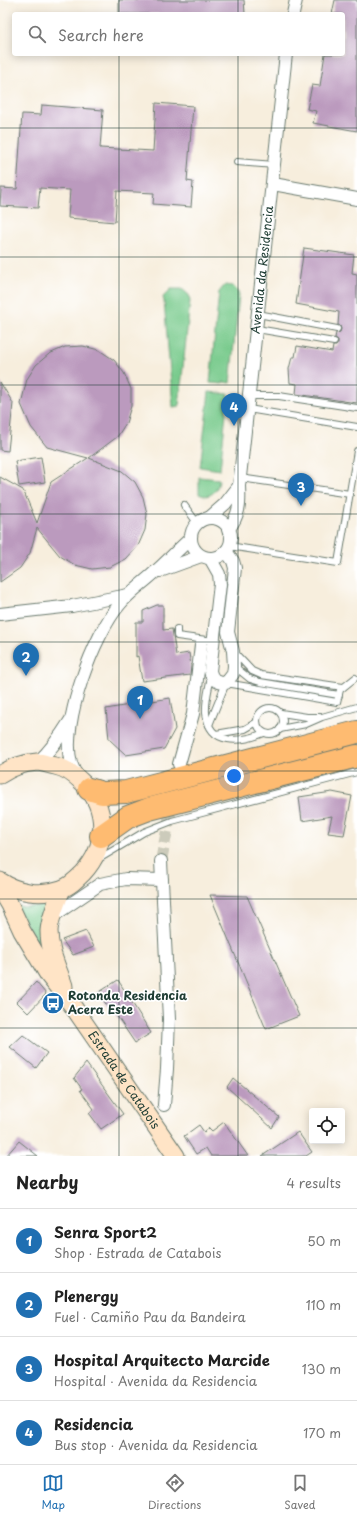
<!DOCTYPE html>
<meta charset="utf-8">
<style>
:root{--surface:#fff;--page:#f6f6f6;--text:#222;--muted:#767676;--line:#e0e0e0;--accent:#1f6fb2}
body{margin:0;font-family:"Playpen Sans",sans-serif;background:var(--page);color:var(--text)}
.controls{position:absolute;right:12px;bottom:12px;display:grid;overflow:hidden;border-radius:4px;box-shadow:0 2px 10px #0003}
.controls button{width:36px;height:36px;display:grid;place-items:center;padding:0;border:0;border-bottom:1px solid var(--line);background:var(--surface);color:var(--text);font:20px sans-serif}
.you{position:absolute;left:234px;top:776px;width:14px;height:14px;margin:-10px;border:3px solid #fff;border-radius:50%;background:#1a73e8;box-shadow:0 0 0 6px #1a73e833}
.badge{display:grid;place-items:center;width:26px;height:26px;border-radius:50%;background:var(--accent);color:#fff;font-size:13px;font-weight:700}
.pin{position:absolute;translate:-50% -33px;filter:drop-shadow(0 1px 2px #0008)}
.pin::after{content:'';position:absolute;top:21px;width:14px;height:12px;background:inherit;clip-path:polygon(0 0,100% 0,50% 100%)}
.list{margin:0;padding:0;list-style:none}
h2{display:flex;justify-content:space-between;align-items:center;height:52px;margin:0;padding:0 16px;font-size:17px}
h2 small{font-size:13px;font-weight:400;color:var(--muted)}
.list li{display:grid;grid-template-columns:26px 1fr auto;gap:12px;align-items:center;box-sizing:border-box;height:64px;padding:0 16px;border-top:1px solid var(--line)}
.list b{display:block;font-size:15px;white-space:nowrap}
.list p{margin:0;font-size:13px;white-space:nowrap;color:var(--muted)}
.list em{font-size:13px;font-style:normal;color:var(--muted)}
.icon{flex:none;width:22px;height:22px;fill:none;stroke:currentColor;stroke-width:2;stroke-linecap:round;stroke-linejoin:round}
.map{position:relative;flex:none;width:357px;height:1156px;overflow:hidden}
.search{position:absolute;background:var(--surface);box-shadow:0 2px 10px #0003;left:12px;right:12px;top:12px;height:44px;display:flex;align-items:center;gap:10px;box-sizing:border-box;padding:0 14px;border-radius:4px;color:var(--muted);font-size:15px}
.sheet{height:308px;background:var(--surface)}
nav{display:flex;justify-content:space-around;align-items:center;box-sizing:border-box;height:56px;border-top:1px solid var(--line);background:var(--surface);font-size:11px;color:var(--muted)}
nav a{display:grid;justify-items:center;gap:2px}
nav .on{color:var(--accent)}
.map>svg:first-child{display:block}
</style>
<div class="map">
<svg width="357" height="1156" viewBox="0 0 357 1156">
<rect width="100%" height="100%" fill="#fff"/>
<filter id="ink" filterUnits="userSpaceOnUse"><feTurbulence type="fractalNoise" baseFrequency=".025" numOctaves="2"/><feDisplacementMap in="SourceGraphic" scale="8" xChannelSelector="R" yChannelSelector="G"/><feConvolveMatrix kernelMatrix="1 2 1 2 8 2 1 2 1" color-interpolation-filters="sRGB"/></filter>
<filter id="wash" filterUnits="userSpaceOnUse"><feTurbulence type="fractalNoise" baseFrequency=".012" numOctaves="4" result="noise"/><feDisplacementMap in="SourceGraphic" scale="16" xChannelSelector="R" yChannelSelector="G"/><feGaussianBlur stdDeviation="0.9" result="paint"/><feColorMatrix in="noise" values="0 0 0 0 0 0 0 0 0 0 0 0 0 0 0 0 0 1.4 0 .05"/><feComposite in="paint" operator="in"/></filter>
<g filter="url(#wash)">
<rect width="100%" height="100%" fill="#f7eedd"/>
<g fill="#79cb8d" stroke="#4c8460">
<polygon points="225,285 233,286 238,291 239,295 230,383 223,382 223,384 210,383 219,292"/>
<polygon points="171,289 182,289 189,295 190,301 179,406 173,407 164,301 163,297"/>
<polygon points="209,392 228,394 220,470 200,467"/>
<path d="M 199,477 L 219,479 C 219,490 210,500 199,494 Z"/>
<polygon points="15,905 25,907 48,905 53,971"/>
</g>
<g id="blocks">
<g fill="#bb9abe">
<polygon points="119,0 244,0 245,14 119,14"/>
<polygon points="335,0 357,0 357,131 313,123 316,111 307,109 312,85 320,86 325,54 343,54 343,14 332,14"/>
<polygon points="156,103 193,106 187,181 193,182 191,207 153,204 154,193 117,191 115,222 68,218 70,190 40,188 38,208 0,206 1,188 17,189 22,114 41,115 42,105 103,110 100,148 153,151"/>
<polygon points="304,248 354,255 352,273 357,274 357,403 296,394 297,384 290,383 289,369 292,357 295,357 297,346 332,352 333,346 336,346 338,343 338,340 335,338 336,333 340,332 341,329 340,326 338,325 339,312 296,304"/>
<polygon points="83,346 99,350 114,360 124,373 131,389 131,406 126,423 117,437 89,458 122,471 135,482 143,497 147,514 145,530 138,546 126,559 110,567 92,569 75,565 60,556 37,528 30,553 20,568 0,582 0,477 23,490 37,523 51,482 88,458 47,447 31,427 21,404 27,379 36,365 49,354 65,347"/>
<polygon points="0,382 13,403 8,451 0,450"/>
<polygon points="41,457 45,482 19,486 15,461"/>
<polygon points="157,605 163,605 163,630 172,629 176,655 189,653 191,666 190,675 142,681 138,656 136,657 136,622 143,622 143,611"/>
<polygon points="170,698 175,729 164,749 126,755 109,739 106,709"/>
<polygon points="332,792 352,796 344,835 328,833 332,816 302,821 299,797"/>
<polygon points="210,895 247,896 299,1016 266,1029"/>
<polygon points="86,931 94,947 73,955 62,940"/>
<polygon points="118,980 151,1033 135,1043 110,1006 108,1007 98,993"/>
<polygon points="36,982 46,994 28,1013 17,1002"/>
<polygon points="23,1035 47,1053 36,1068 10,1047"/>
<polygon points="86,1063 123,1114 101,1129 89,1113 94,1109 80,1090 82,1089 74,1078"/>
<polygon points="233,1078 279,1117 272,1128 227,1087"/>
<polygon points="224,1122 248,1156 211,1156 206,1148 196,1154 184,1136 199,1125 204,1132 209,1128 212,1131"/>
<polygon points="298,1132 312,1152 306,1156 262,1156"/>
<polygon points="19,1141 38,1156 6,1156"/>
</g>
</g>
</g>
<g filter="url(#ink)">
<use href="#blocks" fill-opacity="0" stroke="#6b7b6f" stroke-width="1"/>
<g fill="none" stroke-linecap="round" stroke-linejoin="round">
<polyline stroke="#cccbbb" stroke-width="12" stroke-dasharray="12 6" stroke-linecap="butt" points="161,861 173,799"/>
<g stroke="#6b7b6f" stroke-width="8">
<g id="lane">
<polyline points="237,162 275,165"/>
<polyline points="258,314 337,329"/>
<polyline points="257,329 334,342"/>
<polyline points="249,396 279,396 357,408"/>
<polyline points="248,409 357,427"/>
<polyline points="240,478 350,494"/>
<polyline points="184,505 198,524"/>
<polyline points="229,546 338,563 357,451"/>
<polyline points="177,629 177,636 214,641"/>
<polyline points="235,653 252,671 261,675 343,687"/>
<polyline points="234,666 250,679 260,682 339,695"/>
<path d="M 211,676 C 209,688 205,701 206,713 C 209,747 242,742 264,733"/>
<circle cx="270" cy="721" r="13"/>
<polyline points="281,713 307,717 319,717"/>
<polyline points="209,725 226,683 337,702 340,690 355,678"/>
<polyline points="280,729 306,724 322,717 357,707"/>
<polyline points="216,734 245,729 257,722"/>
<polyline points="97,860 144,832 172,821 357,772"/>
</g>
</g>
<g stroke="#6b7b6f" stroke-width="14">
<g id="street">
<polyline points="293,14 296,0"/>
<polyline points="273,184 357,199"/>
<polyline points="209,518 225,504 239,486"/>
<circle cx="211" cy="538" r="20"/>
<path id="s1" d="M 228,530 C 240,514 240,504 239,486 L 286,54"/>
<path d="M 210,558 L 219,574 L 220,584 L 210,671 C 212,680 217,683 226,683 L 233,674 L 234,666 L 233,651 L 228,632 L 235,568 L 233,561 L 226,551"/>
<polyline points="160,571 201,556"/>
<polyline points="0,614 72,606 128,595"/>
<path d="M 38,762 C 51,750 60,737 70,721"/>
<polyline points="179,764 193,714 201,645"/>
<path d="M 77,777 C 75,773 73,768 71,763 C 60,724 94,634 120,604 C 130,592 142,584 154,573 C 166,562 178,550 191,538"/>
<polyline points="161,861 169,1019 167,1069 164,1105"/>
<polyline points="53,916 100,884 126,879 162,880"/>
</g>
</g>
<g stroke="#6b7b6f" stroke-width="19">
<g id="secondary">
<path d="M 0,775 C 10,768 24,763 37,762 C 42,762 49,765 55,766 C 66,768 75,775 83,783 C 109,809 107,847 83,873 C 77,879 69,887 61,889 C 41,896 18,893 0,881"/>
<path id="s2" d="M 0,888 L 10,905 L 22,931 L 49,976 L 72,1005 L 176,1156"/>
<path d="M 62,889 C 57,902 50,917 49,931 C 49,951 58,968 64,986"/>
</g>
</g>
<g stroke="#6b7b6f" stroke-width="24">
<g id="highway">
<polyline points="89,789 102,793 126,792 357,732"/>
<polyline points="101,836 128,817 149,809 357,756"/>
</g>
</g>
<use href="#lane" stroke="#fff" stroke-width="6"/>
<use href="#street" stroke="#fff" stroke-width="12"/>
<use href="#secondary" stroke="#ffe4c6" stroke-width="17"/>
<use href="#highway" stroke="#febb71" stroke-width="22"/>
</g>
</g>
<path fill="none" stroke="#1f3d34" stroke-width="1" stroke-opacity="0.55" d="M 119,0 L 119,14M 238,0 L 238,14M 119,54 L 119,1156M 238,54 L 238,1156M 0,128 L 357,128M 0,257 L 357,257M 0,385 L 357,385M 0,514 L 357,514M 0,642 L 357,642M 0,771 L 357,771M 0,899 L 357,899M 0,1028 L 357,1028"/>
<defs>
<g id="bus-disc" transform="scale(1.15)"><circle r="9.5" fill="#1f6fb2" stroke="#fff"/><path d="M-5-6H5V4H4V6H2V4H-2V6H-4V4H-5ZM-3.5-4V0h7V-4ZM-3.5 1.2v1.5H-2V1.2ZM2 1.2v1.5H3.5V1.2Z" fill="#fff"/></g>
</defs>
<g fill-rule="evenodd">
<use href="#bus-disc" x="53" y="1003"/>
</g>
<g text-anchor="middle" stroke-width="3.5" stroke-linejoin="round" paint-order="stroke">
<g font-size="12" fill="#1f3d34" stroke="#fff">
<text dy="4" stroke="none"><textPath href="#s1" startOffset="264">Avenida da Residencia</textPath></text>
<text dy="4" stroke="none"><textPath href="#s2" startOffset="229">Estrada de Catabois</textPath></text>
</g>
<g font-size="12" font-weight="bold" fill="#1f3d34" stroke="#fff" text-anchor="start">
<text x="68" y="1000">Rotonda Residencia<tspan x="68" dy="14">Acera Este</tspan></text>
</g>
</g>
</svg>
<div class="controls">
<button><svg class="icon" aria-label="locate" viewBox="0 0 24 24"><circle cx="12" cy="12" r="6"/><path d="M12 2v4M12 18v4M2 12h4M18 12h4"/></svg></button>
</div>
<div class="you"></div>
<div class="pin badge" style="left:140px;top:719px">1</div>
<div class="pin badge" style="left:26px;top:676px">2</div>
<div class="pin badge" style="left:301px;top:506px">3</div>
<div class="pin badge" style="left:234px;top:426px">4</div>
<div class="search"><svg class="icon" aria-label="search" viewBox="0 0 24 24"><circle cx="10" cy="10" r="6"/><path d="M15 15l6 6"/></svg>Search here</div>
</div>
<section class="sheet">
<h2>Nearby<small>4 results</small></h2>
<ul class="list">
<li><span class="badge">1</span><div><b>Senra Sport2</b><p>Shop · Estrada de Catabois</p></div><em>50 m</em></li>
<li><span class="badge">2</span><div><b>Plenergy</b><p>Fuel · Camiño Pau da Bandeira</p></div><em>110 m</em></li>
<li><span class="badge">3</span><div><b>Hospital Arquitecto Marcide</b><p>Hospital · Avenida da Residencia</p></div><em>130 m</em></li>
<li><span class="badge">4</span><div><b>Residencia</b><p>Bus stop · Avenida da Residencia</p></div><em>170 m</em></li>
</ul>
</section>
<nav>
<a class="on"><svg class="icon" aria-label="map" viewBox="0 0 24 24"><path d="M3 6l6-2 6 2 6-2v14l-6 2-6-2-6 2zM9 4v14M15 6v14"/></svg>Map</a>
<a><svg class="icon" aria-label="directions" viewBox="0 0 24 24"><path d="M12 3l9 9-9 9-9-9zM9 14v-3h6M13 9l2 2-2 2"/></svg>Directions</a>
<a><svg class="icon" aria-label="saved" viewBox="0 0 24 24"><path d="M7 4h10v16l-5-4-5 4z"/></svg>Saved</a>
</nav>
